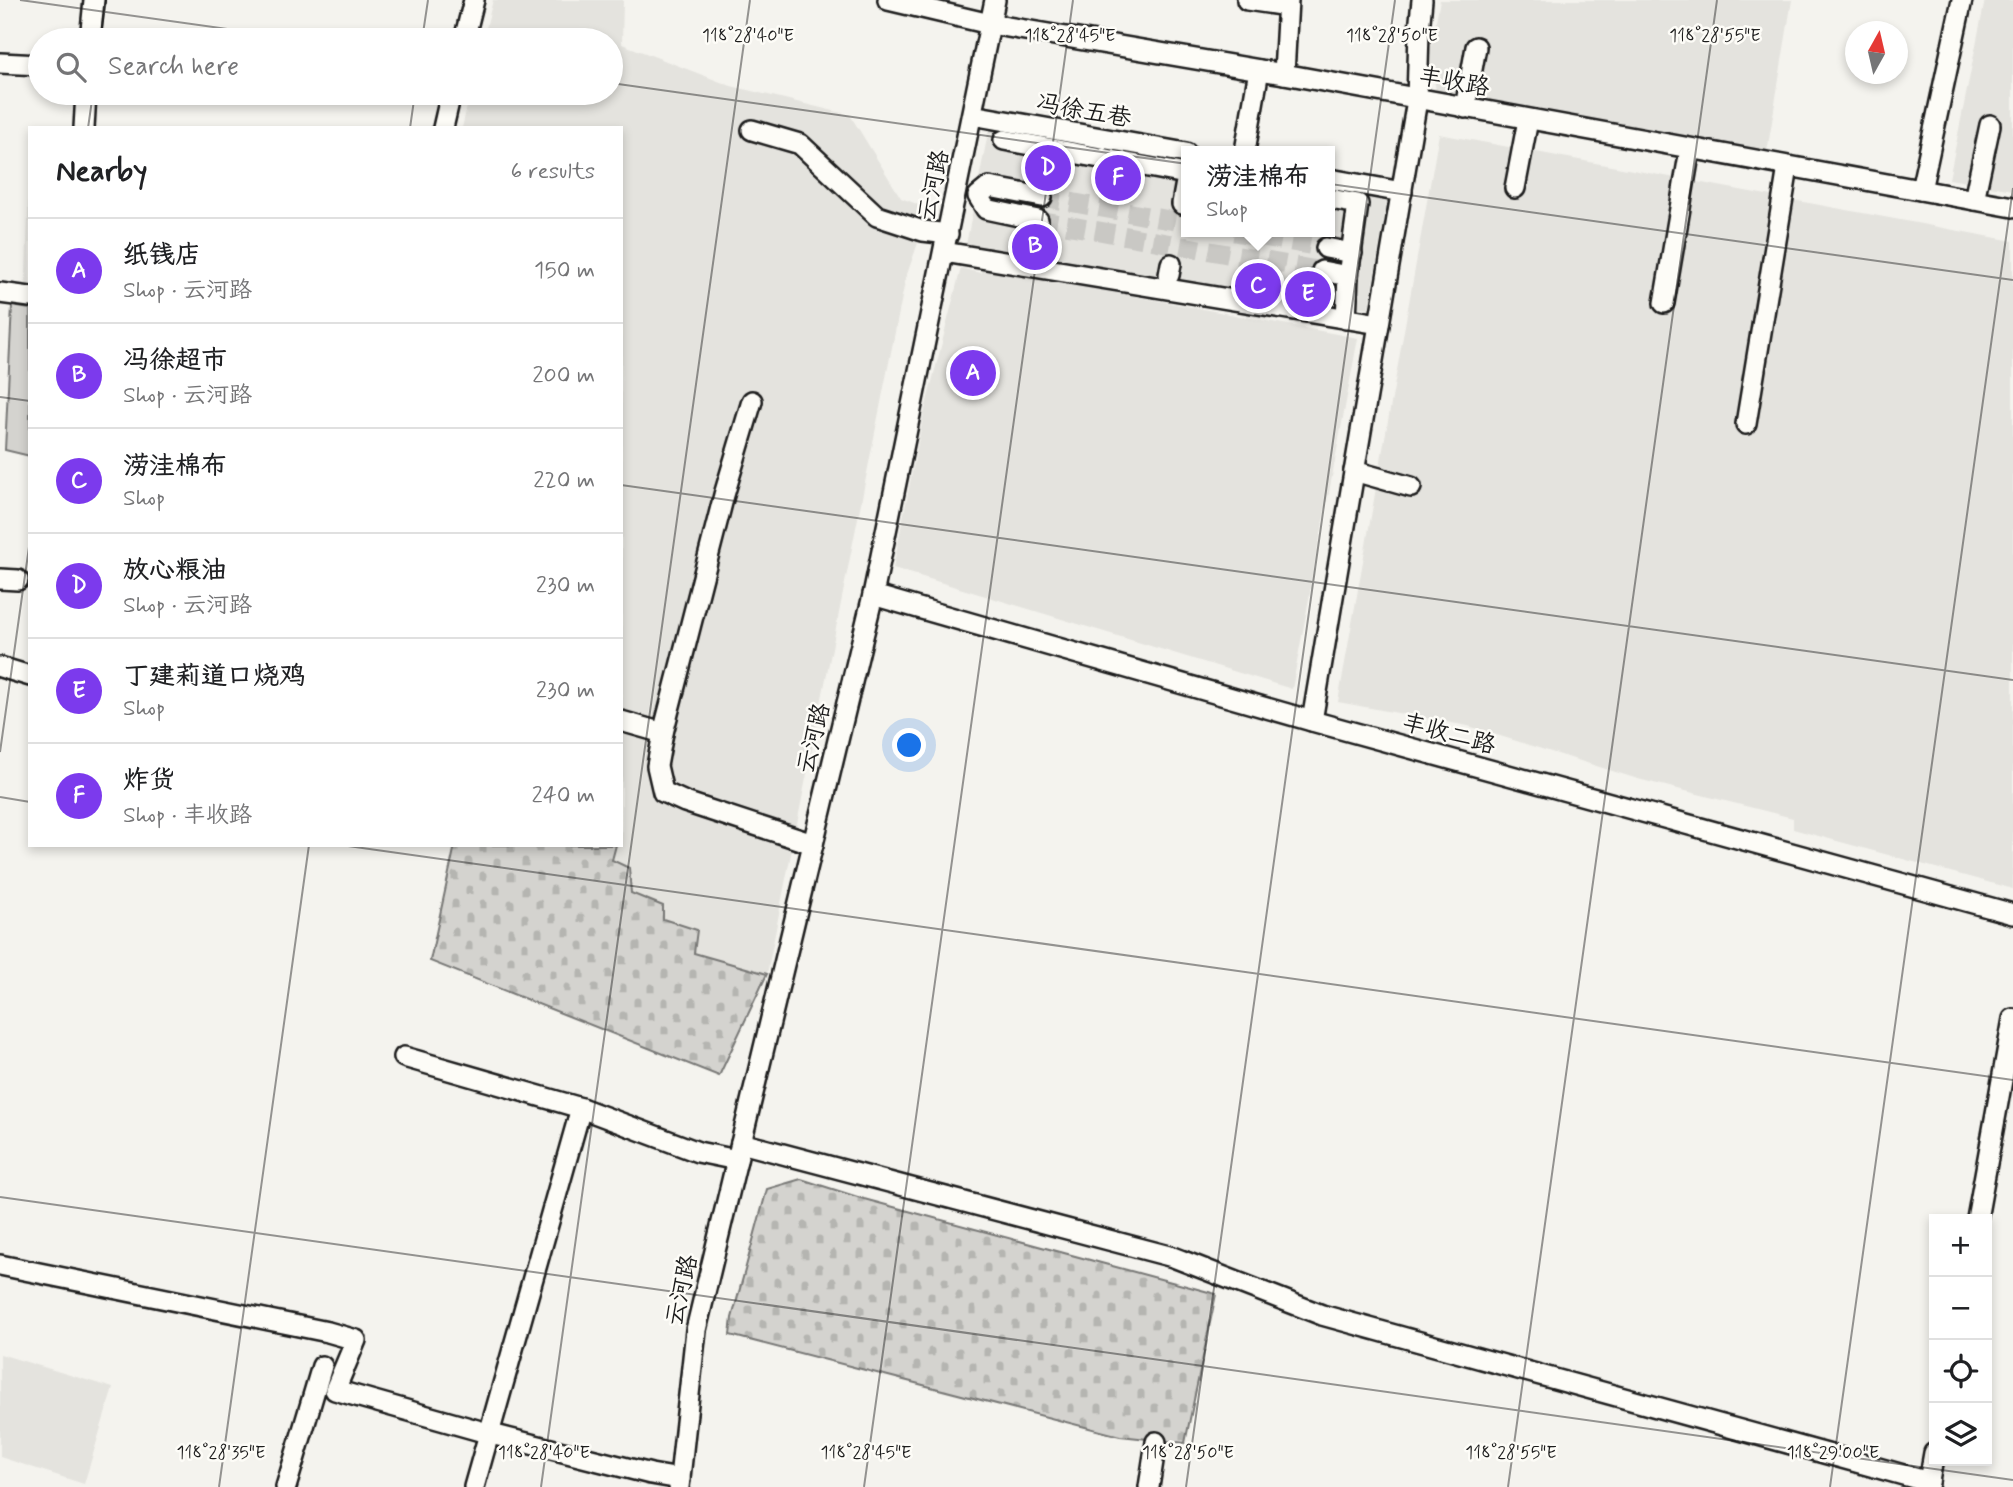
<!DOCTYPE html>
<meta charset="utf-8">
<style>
:root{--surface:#fff;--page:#f2f2f2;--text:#202124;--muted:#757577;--line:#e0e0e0;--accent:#7c3aed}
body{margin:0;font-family:Mynerve,"LXGW WenKai TC",sans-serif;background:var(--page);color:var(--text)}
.controls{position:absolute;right:21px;bottom:21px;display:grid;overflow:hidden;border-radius:0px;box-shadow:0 4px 10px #0003}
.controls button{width:63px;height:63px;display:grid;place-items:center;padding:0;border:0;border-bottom:2px solid var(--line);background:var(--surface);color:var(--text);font:35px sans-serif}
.compass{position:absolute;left:1845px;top:21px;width:63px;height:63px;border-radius:50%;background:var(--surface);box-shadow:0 4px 10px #0003;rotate:8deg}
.you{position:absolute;left:910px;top:746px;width:24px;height:24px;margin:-18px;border:5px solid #fff;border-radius:50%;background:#1a73e8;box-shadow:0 0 0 10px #1a73e833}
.badge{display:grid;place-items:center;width:46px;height:46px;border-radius:50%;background:var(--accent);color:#fff;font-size:23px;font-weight:700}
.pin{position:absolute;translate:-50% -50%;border:4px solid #fff;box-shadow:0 2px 7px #0006}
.popup{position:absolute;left:1181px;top:146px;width:154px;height:91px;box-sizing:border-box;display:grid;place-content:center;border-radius:0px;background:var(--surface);filter:drop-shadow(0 2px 5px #0005);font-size:23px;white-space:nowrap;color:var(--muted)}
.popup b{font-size:26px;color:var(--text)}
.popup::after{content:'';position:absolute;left:50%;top:100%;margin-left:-14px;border:14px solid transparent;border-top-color:var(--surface)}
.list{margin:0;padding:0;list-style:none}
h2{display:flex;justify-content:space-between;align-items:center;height:91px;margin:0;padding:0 28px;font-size:30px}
h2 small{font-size:23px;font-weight:400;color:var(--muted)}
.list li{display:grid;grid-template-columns:46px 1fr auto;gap:21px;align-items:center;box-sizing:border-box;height:105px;padding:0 28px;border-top:2px solid var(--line)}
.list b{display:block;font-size:26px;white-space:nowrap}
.list p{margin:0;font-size:23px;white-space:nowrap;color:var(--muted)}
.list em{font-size:23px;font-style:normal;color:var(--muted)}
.icon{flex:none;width:38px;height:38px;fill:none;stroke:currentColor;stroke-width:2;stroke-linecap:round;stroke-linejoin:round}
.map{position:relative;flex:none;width:2013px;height:1487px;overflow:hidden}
.search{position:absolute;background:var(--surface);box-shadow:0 4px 10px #0003;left:28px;top:28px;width:595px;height:77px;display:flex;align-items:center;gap:18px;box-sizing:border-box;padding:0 24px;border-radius:38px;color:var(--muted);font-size:26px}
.panel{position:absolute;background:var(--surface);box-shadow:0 4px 10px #0003;left:28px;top:126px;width:595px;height:721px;border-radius:0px}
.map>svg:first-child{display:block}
</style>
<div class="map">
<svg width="2013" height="1487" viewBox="0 0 2013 1487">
<defs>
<pattern id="cemetery-stones" width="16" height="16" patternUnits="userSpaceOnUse" patternTransform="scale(1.75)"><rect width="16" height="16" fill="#d4d3cf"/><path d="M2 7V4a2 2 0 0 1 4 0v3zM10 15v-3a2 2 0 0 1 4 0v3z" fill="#b5b5b1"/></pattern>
</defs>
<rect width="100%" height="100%" fill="#f4f3ee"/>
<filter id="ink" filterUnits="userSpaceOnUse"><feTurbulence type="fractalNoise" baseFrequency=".0143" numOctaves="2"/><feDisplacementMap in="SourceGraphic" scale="14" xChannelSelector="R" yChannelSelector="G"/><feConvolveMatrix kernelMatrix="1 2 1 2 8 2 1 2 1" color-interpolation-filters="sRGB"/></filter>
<g filter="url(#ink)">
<g fill="#e4e3de">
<polygon points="493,0 623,0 622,44 731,86 850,115 901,198 930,209 906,277 767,974 694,953 662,919 662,906 631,893 629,868 612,861 616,845 621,845 622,823 621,128 462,128 470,93 611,93 611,40 483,40"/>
<polygon points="1440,0 1792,0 1767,152 1436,91 1434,77 1428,62"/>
<polygon points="1985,0 2013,0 2013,190 1949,179"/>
<polygon points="989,128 1186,162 1186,232 1330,232 1330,186 1388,196 1369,308 1335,306 1322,308 965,250"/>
<polygon points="1439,134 2013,241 2013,889 1793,829 1793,818 1638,779 1468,726 1338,702"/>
<polygon points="29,185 30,301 25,301"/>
<polygon points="961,268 980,273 984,269 1091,288 1358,338 1292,689 893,568 923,417"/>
<polygon points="0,1354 113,1388 84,1484 0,1457"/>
</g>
<polygon fill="#d4d3cf" stroke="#787876" stroke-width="2" points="12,306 30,309 30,456 5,450"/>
<g fill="url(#cemetery-stones)" stroke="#787876" stroke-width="2">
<polygon points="455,845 616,845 612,860 629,868 631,893 663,906 663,919 697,930 694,953 767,974 719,1076 430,961"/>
<polygon points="801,1179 864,1199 1216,1294 1185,1443 1120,1436 730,1335 732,1318 767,1189"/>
</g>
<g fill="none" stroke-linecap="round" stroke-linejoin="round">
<g stroke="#c9c8c4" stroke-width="19" stroke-dasharray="19 10" stroke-linecap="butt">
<polyline points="1042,197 1186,223"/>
<polyline points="1038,220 1322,271"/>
<polyline points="1234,232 1326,248"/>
</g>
<g stroke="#1c1c1c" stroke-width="24">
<g id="minor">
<polyline points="888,0 990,24 1284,74 2013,207"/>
<polyline points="1247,0 1287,6"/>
<polyline points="90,40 94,0"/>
<polyline points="464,40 474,0"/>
<polyline points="0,63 40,65"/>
<polyline points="1284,74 1288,0"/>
<polyline points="1465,108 1476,47"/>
<polyline points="972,115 1186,153"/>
<polyline points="84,128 86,93"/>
<polyline points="443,128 451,93"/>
<polyline points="752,130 800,144 877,216 923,231 948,234"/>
<polyline points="1004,140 1186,174"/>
<polyline points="1245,151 1259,70"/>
<polyline points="1330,179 1402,192"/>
<polyline points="1515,188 1528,120"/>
<polyline points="1921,190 1962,0"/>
<polyline points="1330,199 1358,204 1348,276 1346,319"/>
<polyline points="1974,200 1990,125"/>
<polyline points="1182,204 1186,182"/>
<polyline points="1038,220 986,209 978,196 989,187 1042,197"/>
<polyline points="1326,248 1352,253"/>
<polyline points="944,252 1379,324"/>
<polyline points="1322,271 1348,276"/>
<polyline points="1169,275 1171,264"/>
<polyline points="0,293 30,297"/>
<polyline points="1664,303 1690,149"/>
<polyline points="752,401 724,495 663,733 657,766 663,792 685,802 813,844"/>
<polyline points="1746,424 1788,167"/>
<polyline points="1354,471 1411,487"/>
<polyline points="0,579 18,580"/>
<polyline points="873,595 1312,721 2013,914"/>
<polyline points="0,667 30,676"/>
<polyline points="621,721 663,733"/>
<polyline points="1312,721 1417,100 1419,31 1422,0"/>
<polyline points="404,1057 581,1108 698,1152 737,1160"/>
<polyline points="741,1143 1173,1257 1322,1315 1929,1482"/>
<polyline points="1977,1219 2013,1019"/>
<polyline points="0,1265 328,1332 356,1340 335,1390 491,1434 651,1474 680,1479"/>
<polyline points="286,1487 322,1366"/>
<polyline points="474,1487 581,1108"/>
<polyline points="679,1487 696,1330 873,595 995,0"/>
<polyline points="1149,1487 1156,1442"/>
<polyline points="1928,1487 1934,1453"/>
</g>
</g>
<use href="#minor" stroke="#fdfcf7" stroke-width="19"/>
</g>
</g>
<path fill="none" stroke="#1c1c1c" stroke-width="2" stroke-opacity="0.45" d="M 20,0 L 306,40M 100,40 L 106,0M 422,40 L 428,0M 611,83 L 2013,280M 88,128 L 93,93M 410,128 L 415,93M 0,397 L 30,401M 621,485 L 2013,680M 0,752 L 30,540M 0,797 L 30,802M 341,845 L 2013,1080M 0,1197 L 2013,1480M 219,1487 L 309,845M 541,1487 L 750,0M 864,1487 L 1073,0M 1186,1487 L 1395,0M 1508,1487 L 1717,0M 1830,1487 L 2013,188"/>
<g text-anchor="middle" stroke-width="5" stroke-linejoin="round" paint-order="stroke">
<g font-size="24" fill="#1c1c1c" stroke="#fdfcf7">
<text transform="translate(1454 81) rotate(10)" y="8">丰收路</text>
<text transform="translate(1084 110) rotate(10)" y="8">冯徐五巷</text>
<text transform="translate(933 185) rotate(-78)" y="8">云河路</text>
<text transform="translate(1449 733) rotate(15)" y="8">丰收二路</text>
<text transform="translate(813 738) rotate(-76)" y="8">云河路</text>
<text transform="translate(681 1290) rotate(-77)" y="8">云河路</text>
</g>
</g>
<g font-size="18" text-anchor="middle" fill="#1c1c1c" stroke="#fdfcf7" stroke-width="5" stroke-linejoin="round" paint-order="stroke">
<text x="748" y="41">118°28'40"E</text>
<text x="1070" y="41">118°28'45"E</text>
<text x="1392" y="41">118°28'50"E</text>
<text x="1715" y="41">118°28'55"E</text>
<text x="221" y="1458">118°28'35"E</text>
<text x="544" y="1458">118°28'40"E</text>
<text x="866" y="1458">118°28'45"E</text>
<text x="1188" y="1458">118°28'50"E</text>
<text x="1511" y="1458">118°28'55"E</text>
<text x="1833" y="1458">118°29'00"E</text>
</g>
</svg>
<div class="controls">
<button>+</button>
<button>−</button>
<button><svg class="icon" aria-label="locate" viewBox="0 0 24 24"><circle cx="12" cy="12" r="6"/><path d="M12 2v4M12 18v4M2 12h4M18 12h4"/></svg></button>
<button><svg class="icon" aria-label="layers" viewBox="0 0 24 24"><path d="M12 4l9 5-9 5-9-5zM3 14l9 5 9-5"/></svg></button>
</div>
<svg class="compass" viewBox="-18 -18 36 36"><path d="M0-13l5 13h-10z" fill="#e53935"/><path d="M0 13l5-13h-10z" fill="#757577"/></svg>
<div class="you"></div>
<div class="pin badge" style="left:973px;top:373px">A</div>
<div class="pin badge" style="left:1035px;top:247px">B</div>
<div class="pin badge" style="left:1258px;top:286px">C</div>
<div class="popup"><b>涝洼棉布</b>Shop</div>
<div class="pin badge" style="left:1048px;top:168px">D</div>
<div class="pin badge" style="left:1308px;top:294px">E</div>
<div class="pin badge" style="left:1118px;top:178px">F</div>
<div class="search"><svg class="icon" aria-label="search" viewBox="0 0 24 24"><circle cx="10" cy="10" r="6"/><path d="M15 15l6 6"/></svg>Search here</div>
<section class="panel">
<h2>Nearby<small>6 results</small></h2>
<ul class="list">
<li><span class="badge">A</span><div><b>纸钱店</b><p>Shop · 云河路</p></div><em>150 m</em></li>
<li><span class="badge">B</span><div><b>冯徐超市</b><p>Shop · 云河路</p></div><em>200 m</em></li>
<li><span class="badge">C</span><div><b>涝洼棉布</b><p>Shop</p></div><em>220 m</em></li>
<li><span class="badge">D</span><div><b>放心粮油</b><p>Shop · 云河路</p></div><em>230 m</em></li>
<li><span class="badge">E</span><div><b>丁建莉道口烧鸡</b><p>Shop</p></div><em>230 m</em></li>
<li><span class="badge">F</span><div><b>炸货</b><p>Shop · 丰收路</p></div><em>240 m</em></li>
</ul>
</section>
</div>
